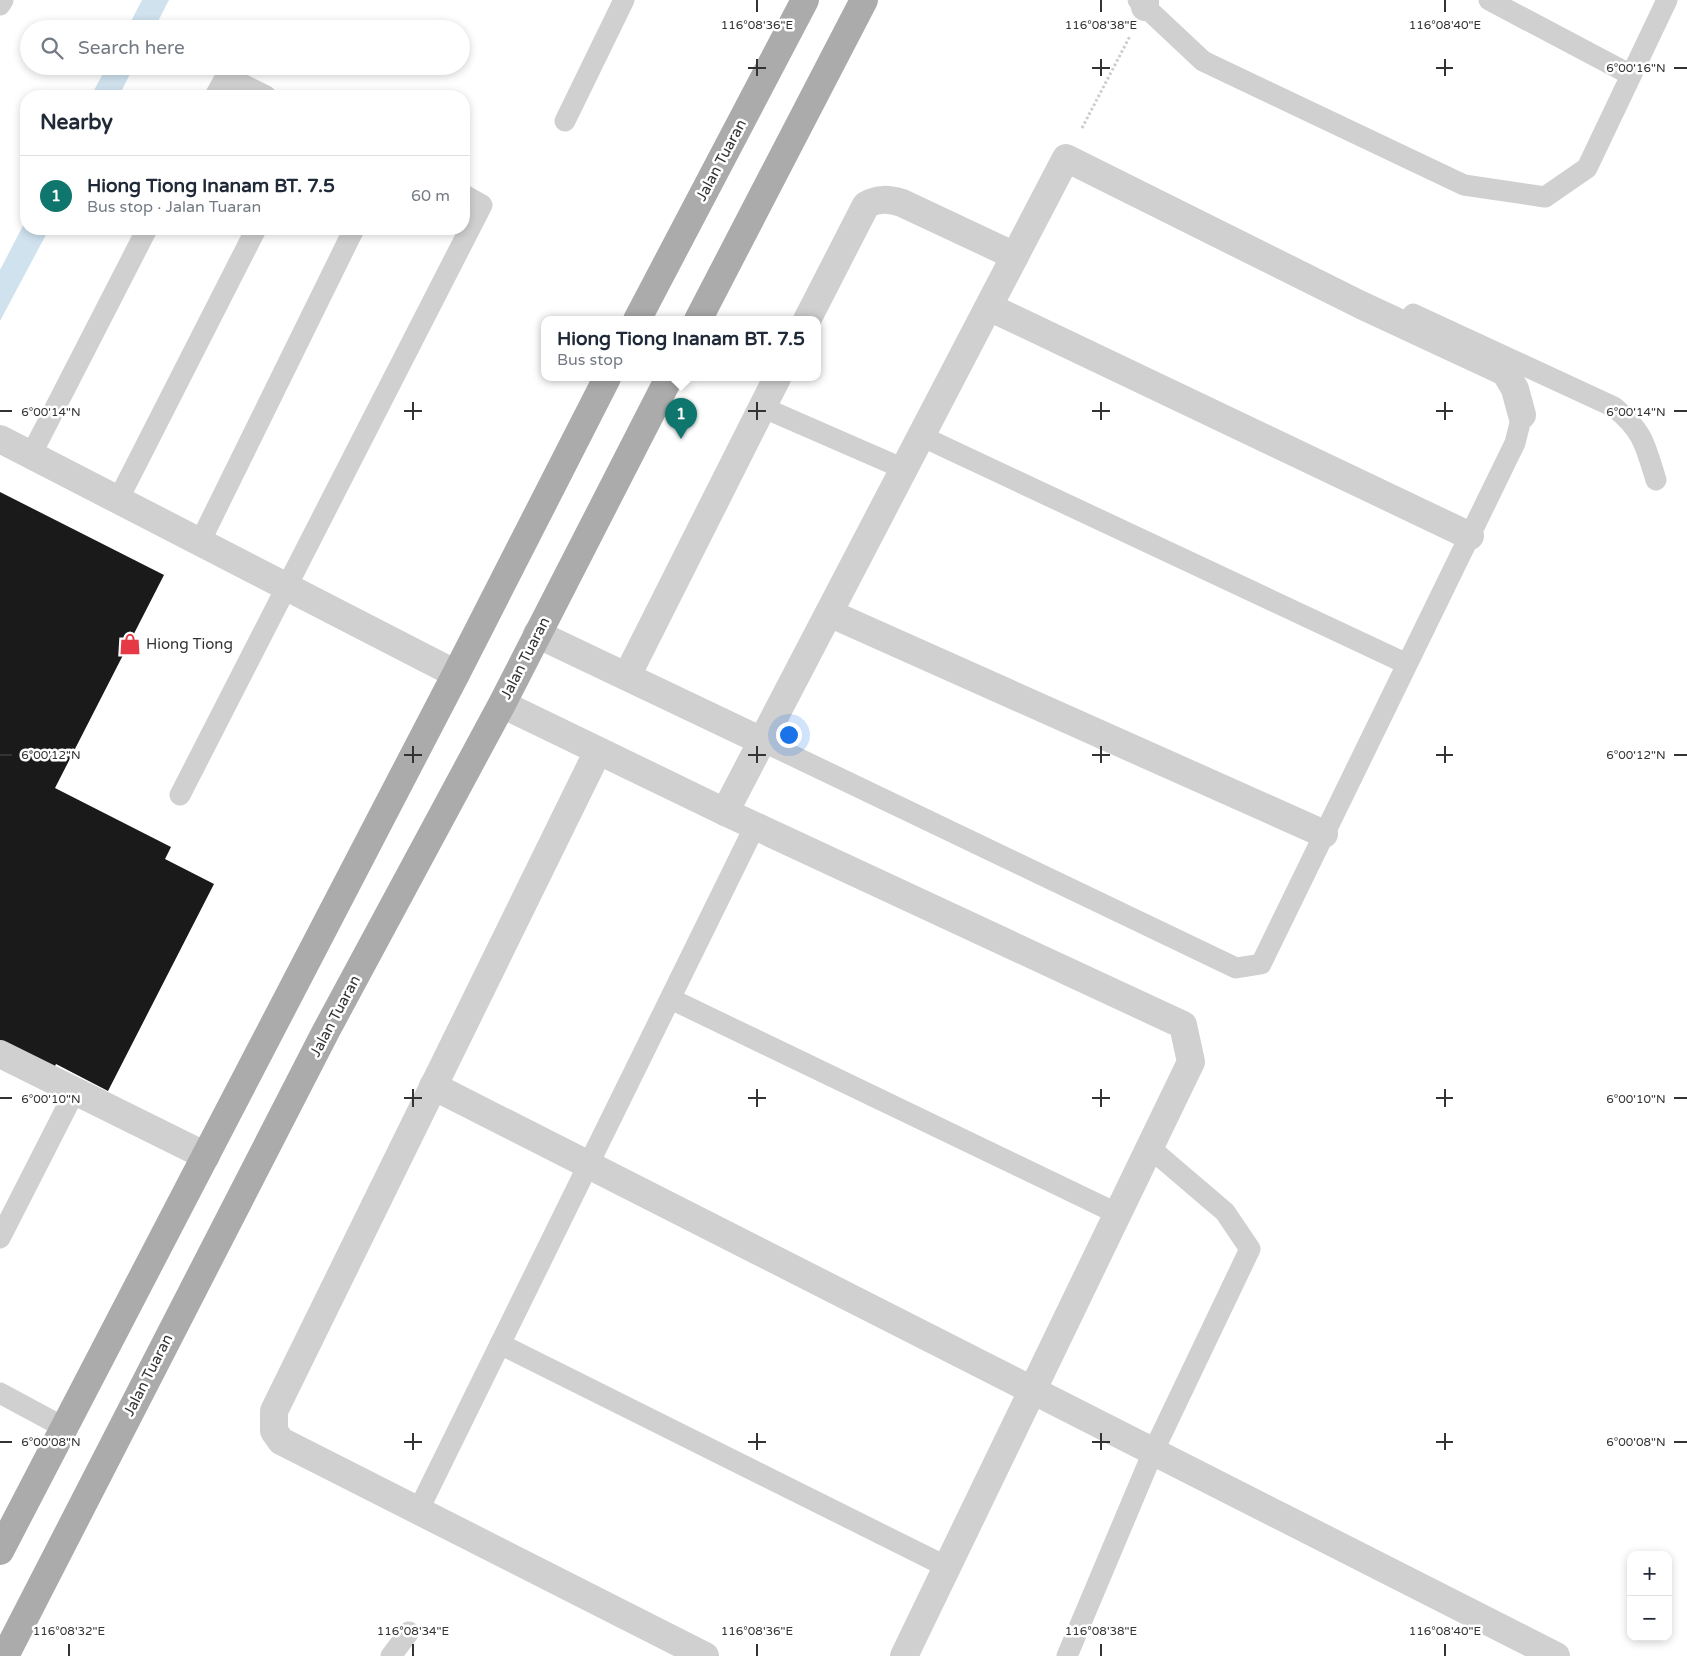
<!DOCTYPE html>
<meta charset="utf-8">
<style>
:root{--surface:#fff;--page:#f2f2f3;--text:#1f2937;--muted:#747a83;--line:#e0e1e3;--accent:#0f766e}
body{margin:0;font-family:"Varela Round",sans-serif;background:var(--page);color:var(--text)}
.controls{position:absolute;right:15px;bottom:15px;display:grid;overflow:hidden;border-radius:10px;box-shadow:0 2px 8px #0003}
.controls button{width:45px;height:45px;display:grid;place-items:center;padding:0;border:0;border-bottom:1px solid var(--line);background:var(--surface);color:var(--text);font:25px sans-serif}
.you{position:absolute;left:788px;top:734px;width:18px;height:18px;margin:-12px;border:4px solid #fff;border-radius:50%;background:#1a73e8;box-shadow:0 0 0 8px #1a73e833}
.badge{display:grid;place-items:center;width:32px;height:32px;border-radius:50%;background:var(--accent);color:#fff;font-size:16px;font-weight:700}
.pin{position:absolute;translate:-50% -41px;filter:drop-shadow(0 1px 2px #0008)}
.pin::after{content:'';position:absolute;top:26px;width:18px;height:15px;background:inherit;clip-path:polygon(0 0,100% 0,50% 100%)}
.popup{position:absolute;left:541px;top:316px;width:280px;height:65px;box-sizing:border-box;display:grid;place-content:center;border-radius:10px;background:var(--surface);filter:drop-shadow(0 1px 4px #0005);font-size:16px;white-space:nowrap;color:var(--muted)}
.popup b{font-size:19px;color:var(--text)}
.popup::after{content:'';position:absolute;left:50%;top:100%;margin-left:-10px;border:10px solid transparent;border-top-color:var(--surface)}
.list{margin:0;padding:0;list-style:none}
h2{display:flex;justify-content:space-between;align-items:center;height:65px;margin:0;padding:0 20px;font-size:21px}
h2 small{font-size:16px;font-weight:400;color:var(--muted)}
.list li{display:grid;grid-template-columns:32px 1fr auto;gap:15px;align-items:center;box-sizing:border-box;height:80px;padding:0 20px;border-top:1px solid var(--line)}
.list b{display:block;font-size:19px;white-space:nowrap}
.list p{margin:0;font-size:16px;white-space:nowrap;color:var(--muted)}
.list em{font-size:16px;font-style:normal;color:var(--muted)}
.icon{flex:none;width:28px;height:28px;fill:none;stroke:currentColor;stroke-width:2;stroke-linecap:round;stroke-linejoin:round}
.map{position:relative;flex:none;width:1687px;height:1656px;overflow:hidden}
.search{position:absolute;background:var(--surface);box-shadow:0 2px 8px #0003;left:20px;top:20px;width:450px;height:55px;display:flex;align-items:center;gap:12px;box-sizing:border-box;padding:0 18px;border-radius:28px;color:var(--muted);font-size:19px}
.panel{position:absolute;background:var(--surface);box-shadow:0 2px 8px #0003;left:20px;top:90px;width:450px;height:145px;border-radius:20px}
.map>svg:first-child{display:block}
</style>
<div class="map">
<svg width="1687" height="1656" viewBox="0 0 1687 1656">
<rect width="100%" height="100%" fill="#fff"/>
<g fill="#cfe2ee">
<polygon points="142,0 169,0 154,29 127,29"/>
<polygon points="107,66 134,66 119,96 91,96"/>
<polygon points="26,220 26,229 49,229 0,321 0,270"/>
</g>
<polygon fill="#1a1a1a" points="0,492 164,575 55,788 171,847 165,859 214,884 108,1091 56,1064 50,1076 0,1050"/>
<g fill="none" stroke-linecap="round" stroke-linejoin="round">
<polyline stroke="#cdcdcd" stroke-width="3" stroke-dasharray="2.5 2.5" stroke-linecap="butt" points="1082,128 1130,36"/>
<g stroke="#d0d0d0" stroke-width="21">
<polyline points="1138,0 1203,61 1464,185 1545,197 1587,168 1667,0"/>
<polyline points="1489,0 1631,75"/>
<polyline points="0,5 3,0"/>
<polyline points="215,96 226,76 266,96"/>
<polyline points="565,121 624,0"/>
<path d="M 1413,314 L 1614,407 C 1644,432 1645,445 1656,480"/>
<polyline points="762,407 904,469"/>
<polyline points="921,436 1407,664"/>
<polyline points="31,455 147,229"/>
<polyline points="118,500 256,229"/>
<polyline points="200,542 354,229"/>
<polyline points="762,741 1236,968 1261,964 1515,443 1522,415"/>
<polyline points="180,795 482,205 464,195"/>
<polyline points="671,999 1118,1214"/>
<polyline points="0,1238 75,1091"/>
<polyline points="500,1344 949,1568"/>
<polyline points="0,1393 65,1428"/>
<polyline points="418,1511 755,826"/>
<polyline points="391,1656 409,1632"/>
<polyline points="1067,1656 1153,1452 1250,1249 1225,1212 1150,1148"/>
</g>
<g stroke="#d0d0d0" stroke-width="28">
<polyline points="1145,0 1145,7"/>
<polyline points="989,307 1470,536"/>
<path d="M 807,320 L 866,205 C 878,198 889,199 902,203 L 1015,256"/>
<polyline points="0,439 456,674"/>
<polyline points="829,613 1324,834"/>
<polyline points="537,634 762,741"/>
<polyline points="627,676 777,378"/>
<polyline points="502,704 725,812 1183,1025 1191,1062 904,1656"/>
<polyline points="598,751 274,1411 274,1431 281,1441 705,1656"/>
<polyline points="725,812 1066,158 1361,305 1505,372 1515,389 1522,415"/>
<polyline points="0,1054 206,1156"/>
<polyline points="433,1086 1556,1656"/>
</g>
<g stroke="#ababab" stroke-width="28">
<polyline points="637,320 805,0"/>
<polyline points="698,320 864,0"/>
<polyline points="0,1551 456,674 607,378"/>
<polyline points="5,1656 326,1031 502,704 669,378"/>
</g>
</g>
<path fill="none" stroke="#333" stroke-width="2" d="M 757,0 L 757,12M 1101,0 L 1101,12M 1445,0 L 1445,12M 757,59 L 757,76M 1101,59 L 1101,76M 1445,59 L 1445,76M 748,68 L 766,68M 1092,68 L 1110,68M 1436,68 L 1453,68M 1674,68 L 1687,68M 413,402 L 413,420M 757,402 L 757,420M 1101,402 L 1101,420M 1445,402 L 1445,420M 0,411 L 12,411M 404,411 L 422,411M 748,411 L 766,411M 1092,411 L 1110,411M 1436,411 L 1453,411M 1674,411 L 1687,411M 413,746 L 413,763M 757,746 L 757,763M 1101,746 L 1101,763M 1445,746 L 1445,763M 0,755 L 12,755M 404,755 L 422,755M 748,755 L 766,755M 1092,755 L 1110,755M 1436,755 L 1453,755M 1674,755 L 1687,755M 413,1089 L 413,1107M 757,1089 L 757,1107M 1101,1089 L 1101,1107M 1445,1089 L 1445,1107M 0,1098 L 12,1098M 404,1098 L 422,1098M 748,1098 L 766,1098M 1092,1098 L 1110,1098M 1436,1098 L 1453,1098M 1674,1098 L 1687,1098M 413,1433 L 413,1450M 757,1433 L 757,1450M 1101,1433 L 1101,1450M 1445,1433 L 1445,1450M 0,1442 L 12,1442M 404,1442 L 422,1442M 748,1442 L 766,1442M 1092,1442 L 1110,1442M 1436,1442 L 1453,1442M 1674,1442 L 1687,1442M 69,1644 L 69,1656M 413,1644 L 413,1656M 757,1644 L 757,1656M 1101,1644 L 1101,1656M 1445,1644 L 1445,1656"/>
<defs>
<g id="shop-bare" transform="scale(1.725)"><path d="M-5-2.5h2.3a2.7 3.5 0 0 1 5.4 0H5L5.5 6h-11ZM-1.5-2.5h3a1.5 2.3 0 0 0-3 0Z" fill="#e63946" stroke="#fff" stroke-width="2.5" paint-order="stroke"/></g>
</defs>
<g fill-rule="evenodd">
<use href="#shop-bare" x="130" y="644"/>
</g>
<g text-anchor="middle" stroke-width="5" stroke-linejoin="round" paint-order="stroke">
<g font-size="15" fill="#333" stroke="#fff">
<text transform="translate(721 160) rotate(-62)" y="5">Jalan Tuaran</text>
<text transform="translate(525 658) rotate(-63)" y="5">Jalan Tuaran</text>
<text transform="translate(335 1016) rotate(-62)" y="5">Jalan Tuaran</text>
<text transform="translate(148 1375) rotate(-63)" y="5">Jalan Tuaran</text>
</g>
<g font-size="15" fill="#333" stroke="#fff" text-anchor="start">
<text x="146" y="649">Hiong Tiong</text>
</g>
</g>
<g font-size="12" text-anchor="middle" fill="#333" stroke="#fff" stroke-width="5" stroke-linejoin="round" paint-order="stroke">
<text x="757" y="29">116°08'36"E</text>
<text x="1101" y="29">116°08'38"E</text>
<text x="1445" y="29">116°08'40"E</text>
<text x="1636" y="72">6°00'16"N</text>
<text x="51" y="416">6°00'14"N</text>
<text x="1636" y="416">6°00'14"N</text>
<text x="51" y="759">6°00'12"N</text>
<text x="1636" y="759">6°00'12"N</text>
<text x="51" y="1103">6°00'10"N</text>
<text x="1636" y="1103">6°00'10"N</text>
<text x="51" y="1446">6°00'08"N</text>
<text x="1636" y="1446">6°00'08"N</text>
<text x="69" y="1635">116°08'32"E</text>
<text x="413" y="1635">116°08'34"E</text>
<text x="757" y="1635">116°08'36"E</text>
<text x="1101" y="1635">116°08'38"E</text>
<text x="1445" y="1635">116°08'40"E</text>
</g>
</svg>
<div class="controls">
<button>+</button>
<button>−</button>
</div>
<div class="you"></div>
<div class="pin badge" style="left:681px;top:439px">1</div>
<div class="popup"><b>Hiong Tiong Inanam BT. 7.5</b>Bus stop</div>
<div class="search"><svg class="icon" aria-label="search" viewBox="0 0 24 24"><circle cx="10" cy="10" r="6"/><path d="M15 15l6 6"/></svg>Search here</div>
<section class="panel">
<h2>Nearby<small></small></h2>
<ul class="list">
<li><span class="badge">1</span><div><b>Hiong Tiong Inanam BT. 7.5</b><p>Bus stop · Jalan Tuaran</p></div><em>60 m</em></li>
</ul>
</section>
</div>
